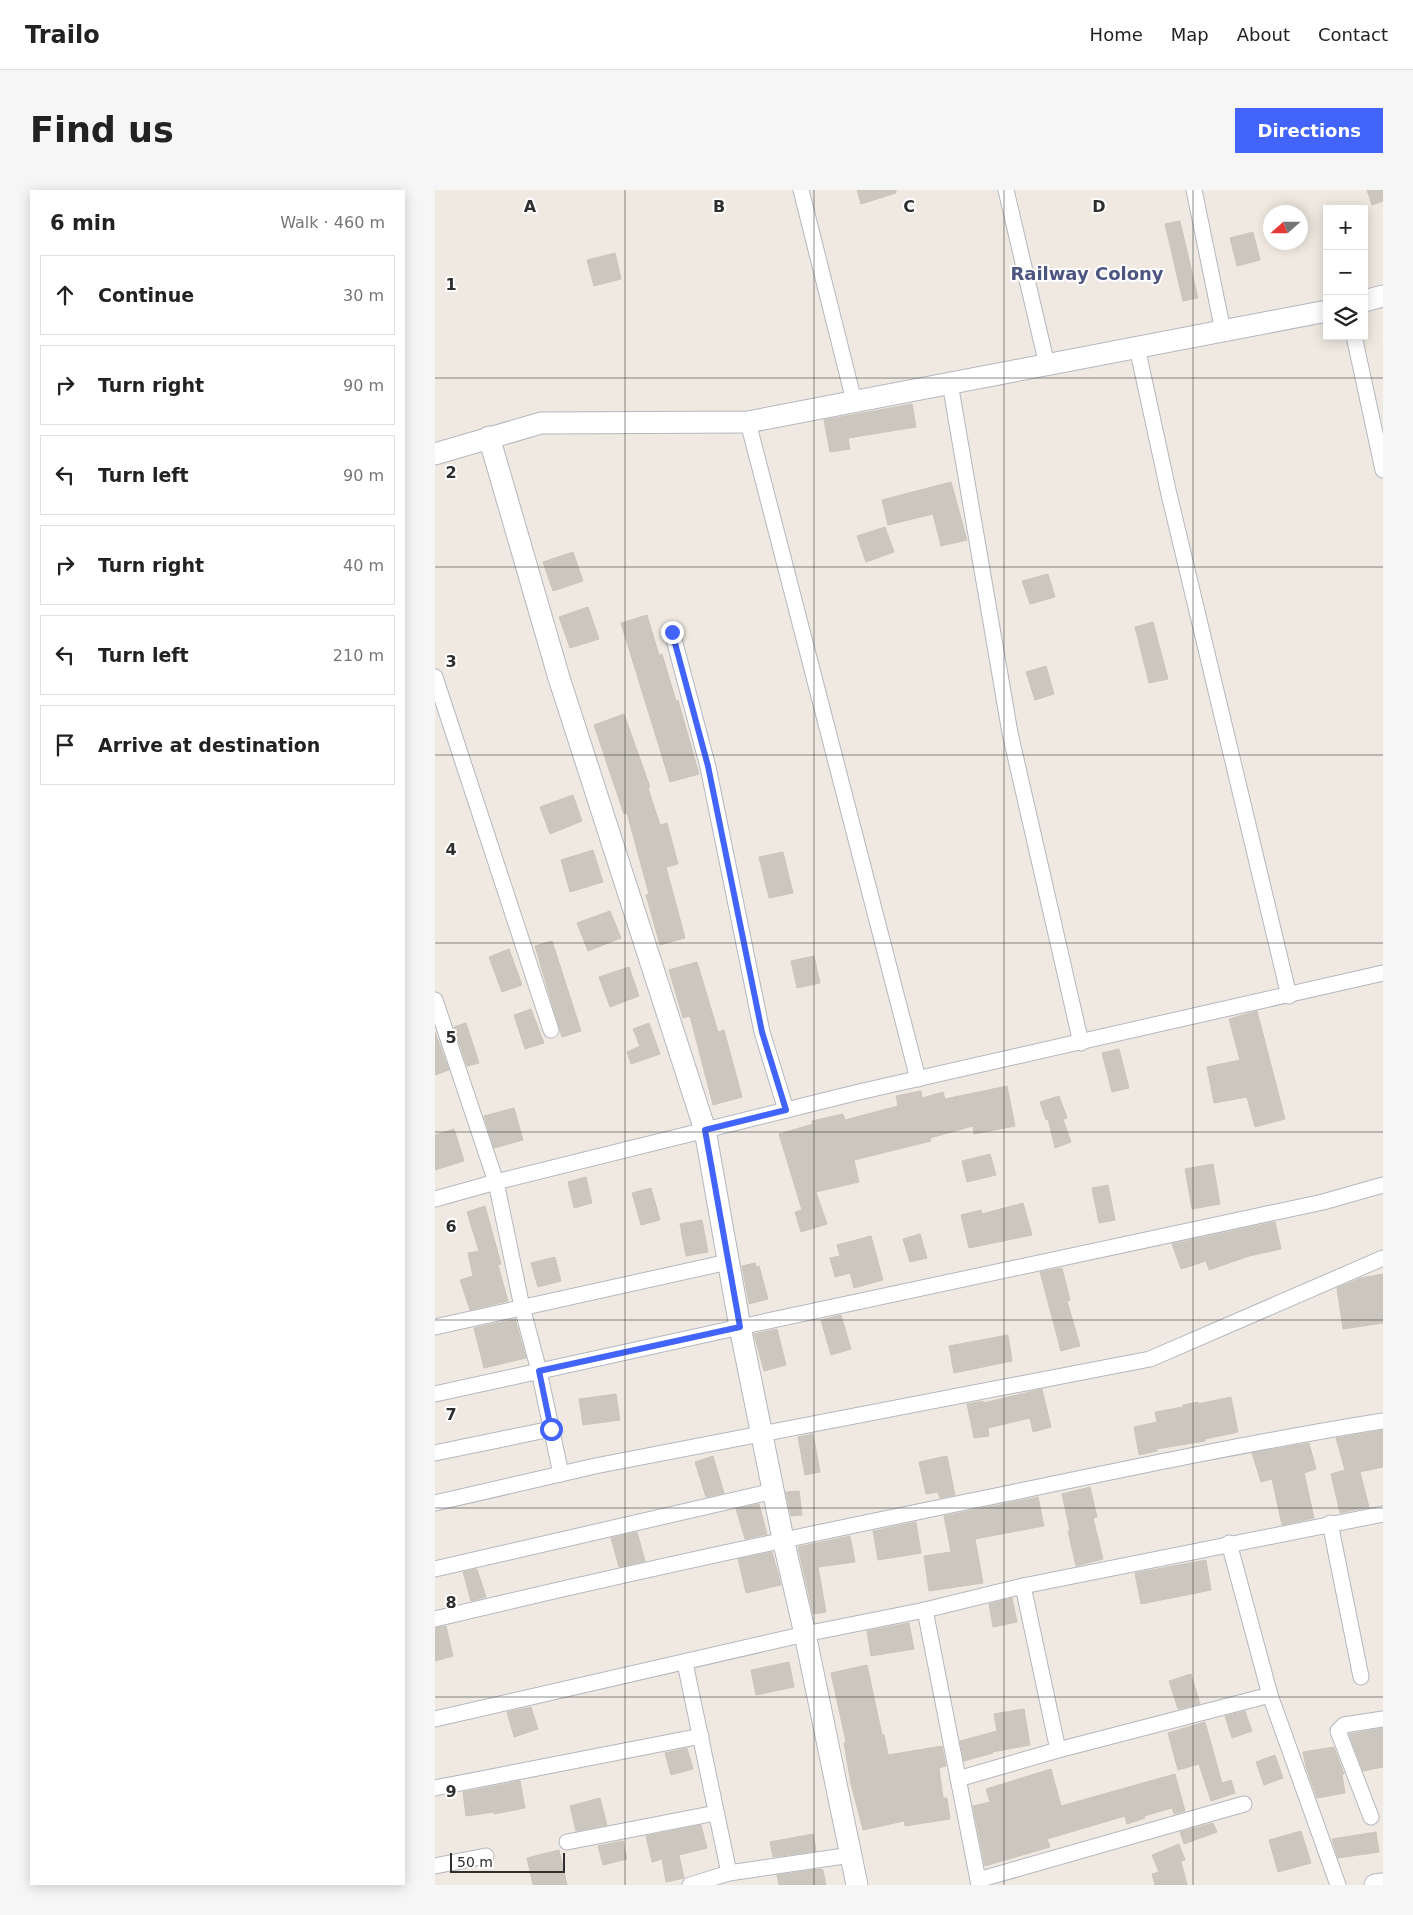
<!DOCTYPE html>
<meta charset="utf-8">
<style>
:root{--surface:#fff;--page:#f6f6f6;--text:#222;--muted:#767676;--line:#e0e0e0;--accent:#4264fb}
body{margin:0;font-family:"DejaVu Sans",sans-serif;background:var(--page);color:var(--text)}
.controls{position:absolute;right:15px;top:15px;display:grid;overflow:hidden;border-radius:0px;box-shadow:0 2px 12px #0003}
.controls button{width:45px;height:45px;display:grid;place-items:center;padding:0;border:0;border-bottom:1px solid var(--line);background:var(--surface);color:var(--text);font:25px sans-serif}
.compass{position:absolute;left:828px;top:15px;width:45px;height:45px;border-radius:50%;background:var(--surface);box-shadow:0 2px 12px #0003;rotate:249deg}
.scale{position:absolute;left:15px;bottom:12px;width:115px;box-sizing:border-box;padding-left:5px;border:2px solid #2e2e2e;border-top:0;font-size:14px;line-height:18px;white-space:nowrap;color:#2e2e2e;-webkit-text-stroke:4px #fff;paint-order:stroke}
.stop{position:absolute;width:15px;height:15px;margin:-11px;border:4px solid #4264fb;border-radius:50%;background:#fff}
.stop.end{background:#4264fb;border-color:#fff;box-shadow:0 1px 5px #0008}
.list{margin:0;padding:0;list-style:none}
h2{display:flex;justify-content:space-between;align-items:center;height:65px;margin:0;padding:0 20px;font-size:21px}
h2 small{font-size:16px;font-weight:400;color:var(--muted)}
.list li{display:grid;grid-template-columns:32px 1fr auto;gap:15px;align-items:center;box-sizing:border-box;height:80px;margin:0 10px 10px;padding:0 10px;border:1px solid var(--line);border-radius:0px}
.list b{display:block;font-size:19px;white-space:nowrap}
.list em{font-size:16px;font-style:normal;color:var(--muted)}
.icon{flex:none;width:28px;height:28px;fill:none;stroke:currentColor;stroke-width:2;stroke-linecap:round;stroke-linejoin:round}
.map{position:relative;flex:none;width:948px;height:1695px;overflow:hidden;border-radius:0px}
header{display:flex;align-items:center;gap:30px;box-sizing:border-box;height:70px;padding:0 25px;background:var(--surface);border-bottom:1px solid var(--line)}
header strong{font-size:24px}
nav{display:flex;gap:28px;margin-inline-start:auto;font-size:18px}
.intro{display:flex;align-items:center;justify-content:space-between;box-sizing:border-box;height:120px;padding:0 30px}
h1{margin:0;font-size:35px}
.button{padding:12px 22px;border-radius:0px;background:var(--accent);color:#fff;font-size:18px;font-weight:700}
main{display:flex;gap:30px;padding:0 30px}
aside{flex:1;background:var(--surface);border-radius:0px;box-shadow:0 2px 12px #0003}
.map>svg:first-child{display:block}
</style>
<header>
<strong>Trailo</strong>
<nav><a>Home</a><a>Map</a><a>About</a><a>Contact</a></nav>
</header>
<div class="intro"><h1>Find us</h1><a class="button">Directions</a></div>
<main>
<aside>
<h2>6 min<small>Walk · 460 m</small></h2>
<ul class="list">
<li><svg class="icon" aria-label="ahead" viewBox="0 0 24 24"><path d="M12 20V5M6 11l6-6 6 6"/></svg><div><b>Continue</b></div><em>30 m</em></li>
<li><svg class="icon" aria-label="right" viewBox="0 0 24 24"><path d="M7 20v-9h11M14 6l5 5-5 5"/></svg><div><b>Turn right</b></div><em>90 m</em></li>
<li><svg class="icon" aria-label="left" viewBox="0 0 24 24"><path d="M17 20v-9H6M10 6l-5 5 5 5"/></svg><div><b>Turn left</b></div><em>90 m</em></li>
<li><svg class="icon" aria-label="right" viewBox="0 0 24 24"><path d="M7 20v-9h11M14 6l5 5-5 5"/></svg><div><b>Turn right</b></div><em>40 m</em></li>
<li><svg class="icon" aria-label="left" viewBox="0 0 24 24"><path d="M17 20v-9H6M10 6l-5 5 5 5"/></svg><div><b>Turn left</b></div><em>210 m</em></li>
<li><svg class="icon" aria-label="arrive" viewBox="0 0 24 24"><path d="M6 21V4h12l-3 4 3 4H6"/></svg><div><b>Arrive at destination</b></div></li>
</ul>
</aside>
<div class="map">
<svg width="948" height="1695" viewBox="0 0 948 1695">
<rect width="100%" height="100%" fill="#efe9e1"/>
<g fill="#cbc7bf" stroke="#cbc5ba">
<polygon points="422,0 461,0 461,3 426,14"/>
<polygon points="932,0 948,0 948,11 937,15"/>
<polygon points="745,31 763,108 748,111 730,34"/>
<polygon points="818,42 825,70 802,76 795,48"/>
<polygon points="180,63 186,89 159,96 152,70"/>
<polygon points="477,214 481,237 413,248 415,259 395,262 389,230"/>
<polygon points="516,292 532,350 506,356 498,324 453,335 447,310"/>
<polygon points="450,337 459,362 431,372 422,346"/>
<polygon points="138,362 148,391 118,401 108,372"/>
<polygon points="613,384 620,407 595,414 587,391"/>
<polygon points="153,417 164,449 135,458 124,427"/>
<polygon points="212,425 224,465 227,464 241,511 243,510 264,584 235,592 186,433"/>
<polygon points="718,432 733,489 714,493 700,437"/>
<polygon points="611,476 619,504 600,510 591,482"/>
<polygon points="189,524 215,597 213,598 225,635 232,633 243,674 231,677 250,748 225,755 211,705 214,704 192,623 189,624 159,535"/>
<polygon points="138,605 147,631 115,644 105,617"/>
<polygon points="158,660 168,692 135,702 126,670"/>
<polygon points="348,662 358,703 334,708 324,667"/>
<polygon points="175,721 186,748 153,761 142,733"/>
<polygon points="117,751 146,841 127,847 100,756"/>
<polygon points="74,759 87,795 67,802 54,767"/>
<polygon points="379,766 385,793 362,798 356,771"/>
<polygon points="262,772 283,842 289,840 307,907 278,915 255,826 248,828 234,780"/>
<polygon points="194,777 204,806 175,817 164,787"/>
<polygon points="96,819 109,853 90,859 79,825"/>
<polygon points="822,821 850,929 820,937 812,907 779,913 772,877 805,870 794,829"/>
<polygon points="31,833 44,873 32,876 19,837"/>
<polygon points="214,833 225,864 196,874 192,862 205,856 198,839"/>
<polygon points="0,842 14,880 0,885"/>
<polygon points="684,859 694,898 677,902 667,863"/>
<polygon points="572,896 580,936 539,944 538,936 495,948 496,951 419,970 424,992 381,1002 392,1034 366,1042 360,1022 367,1020 344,944 378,934 377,931 408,924 410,930 463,916 461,906 486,901 487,908 508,902 510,909"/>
<polygon points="624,906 632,928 628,929 636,952 620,958 613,929 611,930 605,912"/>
<polygon points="79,918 88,950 59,958 49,926"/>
<polygon points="19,939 29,971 0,980 0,945"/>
<polygon points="555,964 561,985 532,992 527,971"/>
<polygon points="778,974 785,1014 757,1019 750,979"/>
<polygon points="151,987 157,1013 139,1018 133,992"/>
<polygon points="673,995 680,1030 664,1033 657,998"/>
<polygon points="216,998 225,1030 206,1035 197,1003"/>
<polygon points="588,1013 597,1045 534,1058 526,1025 546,1020 547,1024"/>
<polygon points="50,1016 66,1074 63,1075 73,1111 35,1120 25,1090 38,1086 33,1063 44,1061 32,1022"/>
<polygon points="267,1030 273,1062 251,1066 245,1034"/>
<polygon points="840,1032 846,1059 814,1066 774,1080 771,1071 746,1079 737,1054"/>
<polygon points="485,1044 492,1068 475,1072 468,1049"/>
<polygon points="436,1046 448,1090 419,1098 415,1083 400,1087 395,1068 405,1066 402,1055"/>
<polygon points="120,1067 126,1091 103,1097 96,1073"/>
<polygon points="320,1073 321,1077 324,1076 333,1109 314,1114 307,1076"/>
<polygon points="627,1078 635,1110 632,1111 645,1156 626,1161 605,1082"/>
<polygon points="948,1084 948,1133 908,1139 902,1098 926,1088"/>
<polygon points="406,1125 416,1159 396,1165 386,1130"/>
<polygon points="80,1129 91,1168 49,1178 39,1138"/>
<polygon points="342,1139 351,1175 329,1181 319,1144"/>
<polygon points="573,1145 577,1171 519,1183 514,1156"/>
<polygon points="607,1199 616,1237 598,1242 595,1228 553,1238 554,1246 539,1248 532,1214 548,1211 548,1213"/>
<polygon points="181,1204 185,1230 148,1235 144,1209"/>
<polygon points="796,1207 803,1242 770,1249 770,1251 721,1259 722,1261 704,1265 699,1237 722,1232 720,1222 748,1217 748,1215 763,1212 763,1214"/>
<polygon points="948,1240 948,1277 925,1282 934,1317 905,1323 896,1284 910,1280 901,1248"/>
<polygon points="378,1244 385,1282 370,1285 363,1247"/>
<polygon points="874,1253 881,1279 869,1283 879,1328 847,1335 837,1289 826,1292 817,1263"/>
<polygon points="278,1266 289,1303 271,1307 260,1272"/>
<polygon points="512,1266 520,1305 505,1308 503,1302 491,1304 484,1272"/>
<polygon points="655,1297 662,1327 658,1328 668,1369 641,1376 633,1341 635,1341 627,1304"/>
<polygon points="364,1301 367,1325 356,1326 351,1302"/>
<polygon points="603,1307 609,1336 540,1349 548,1393 494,1401 489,1366 516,1362 509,1326"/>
<polygon points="324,1314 332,1344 310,1349 301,1319"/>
<polygon points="481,1332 486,1363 443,1370 438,1341"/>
<polygon points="202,1342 210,1371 184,1377 176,1348"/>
<polygon points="415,1346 420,1372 383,1377 391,1422 378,1424 363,1357"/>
<polygon points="337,1362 346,1395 311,1403 303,1369"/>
<polygon points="771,1370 776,1400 706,1414 700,1383"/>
<polygon points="42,1379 51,1407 36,1411 28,1382"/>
<polygon points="577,1408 582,1432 558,1437 554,1414"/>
<polygon points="474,1433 479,1459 436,1466 432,1441"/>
<polygon points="11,1436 18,1466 0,1471 0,1438"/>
<polygon points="354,1472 359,1497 321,1505 316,1480"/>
<polygon points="432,1475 447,1545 449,1545 453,1565 507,1556 511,1576 504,1578 508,1608 512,1608 515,1629 470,1636 469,1631 428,1640 416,1594 409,1553 411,1552 396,1483"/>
<polygon points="756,1484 765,1514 743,1519 734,1491"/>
<polygon points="96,1517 103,1539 79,1547 72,1522"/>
<polygon points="589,1519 595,1555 557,1562 558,1563 529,1571 525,1551 562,1541 559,1524"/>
<polygon points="810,1521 817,1541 797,1548 790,1526"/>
<polygon points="770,1532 787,1593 796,1590 800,1603 776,1611 764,1574 743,1580 733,1543"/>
<polygon points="948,1538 948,1577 928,1581 914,1544"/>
<polygon points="899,1557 909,1584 907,1584 910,1603 882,1608 871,1577 868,1562"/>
<polygon points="252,1558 258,1579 236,1585 230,1563"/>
<polygon points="840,1565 848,1588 829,1595 821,1572"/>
<polygon points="616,1579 626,1616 740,1584 750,1621 739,1624 737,1618 709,1626 710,1628 692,1634 690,1626 612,1649 615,1657 550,1676 538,1616 555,1612 551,1599"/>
<polygon points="85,1591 90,1618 59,1624 59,1622 31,1626 28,1602"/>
<polygon points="165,1608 172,1635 141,1641 135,1616"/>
<polygon points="778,1633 782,1642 749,1654 745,1642"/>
<polygon points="266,1635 272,1658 244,1665 249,1688 231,1692 227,1669 217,1672 211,1646"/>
<polygon points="866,1641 876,1673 843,1682 834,1650"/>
<polygon points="941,1642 944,1662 903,1668 897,1649"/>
<polygon points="378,1644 381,1661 338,1667 335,1652"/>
<polygon points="188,1651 192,1669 168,1675 163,1656"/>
<polygon points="744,1654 750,1670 746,1671 752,1695 720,1695 717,1684 724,1682 717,1665"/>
<polygon points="124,1660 132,1695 98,1695 92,1668"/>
<polygon points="385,1679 388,1680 391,1695 344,1695 342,1685"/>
</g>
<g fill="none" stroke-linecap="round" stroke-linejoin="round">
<g stroke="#b4b7c1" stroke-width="17">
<g id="street">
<polyline points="366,0 419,211"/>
<polyline points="571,0 612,175"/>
<polyline points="759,0 788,141"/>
<polyline points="919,146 948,280"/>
<polyline points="702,157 733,300 854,806"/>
<polyline points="515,193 575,543 646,853"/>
<polyline points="313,232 483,889"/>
<polyline points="237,442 273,577 327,842 351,920"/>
<polyline points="0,487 116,840"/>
<polyline points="0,810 61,992 87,1117 104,1181 126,1284"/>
<polyline points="0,1009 61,992 424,902 948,783"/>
<polyline points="0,1137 293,1072"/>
<polyline points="0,1204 305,1137 888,1012 948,995"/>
<polyline points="0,1263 116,1239"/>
<polyline points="0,1313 160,1276 715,1169 948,1068"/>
<polyline points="895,1333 926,1487"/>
<polyline points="794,1353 835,1505 903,1695"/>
<polyline points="0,1379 339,1301"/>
<polyline points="588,1396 623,1560"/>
<polyline points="490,1420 544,1695"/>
<path d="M 0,1429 C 191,1383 383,1342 575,1303 C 699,1277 823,1251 948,1231"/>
<polyline points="250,1473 294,1683"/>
<polyline points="0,1529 370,1444 490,1420 588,1396 948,1324"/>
<polyline points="523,1589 623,1560 835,1505"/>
<polyline points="0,1598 266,1546"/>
<polyline points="936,1627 903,1541 909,1535 948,1529"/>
<polyline points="132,1652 281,1623"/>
<polyline points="0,1676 51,1666"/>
<polyline points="543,1690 809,1614"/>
<polyline points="255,1695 294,1683 416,1665"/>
</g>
</g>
<g stroke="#b4b7c1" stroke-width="23">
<g id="secondary">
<polyline points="929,111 948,106"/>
<polyline points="54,247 124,488 270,940 305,1137 348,1349 370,1444 422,1695"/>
<polyline points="0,264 106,233 313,232 892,121"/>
<polyline points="940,1695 948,1694"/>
</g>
</g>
<use href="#street" stroke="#fff" stroke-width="15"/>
<use href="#secondary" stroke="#fff" stroke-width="21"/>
</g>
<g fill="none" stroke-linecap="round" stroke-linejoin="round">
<polyline stroke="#4264fb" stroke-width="6" points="116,1239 104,1181 305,1137 270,940 351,920 327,842 273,576 237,442"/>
</g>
<path fill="none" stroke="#2e2e2e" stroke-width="1" stroke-opacity="0.55" d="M 190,0 L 190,1695M 379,0 L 379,1695M 569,0 L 569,1695M 758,0 L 758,1695M 0,188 L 948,188M 0,377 L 948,377M 0,565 L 948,565M 0,753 L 948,753M 0,942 L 948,942M 0,1130 L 948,1130M 0,1318 L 948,1318M 0,1507 L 948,1507"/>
<g text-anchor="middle" stroke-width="4" stroke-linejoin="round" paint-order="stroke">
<g font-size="18" font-weight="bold" fill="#4d5680" stroke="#fff">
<text x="652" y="90">Railway Colony</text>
</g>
</g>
<g font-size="16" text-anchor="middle" font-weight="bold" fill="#2e2e2e" stroke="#fff" stroke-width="4" stroke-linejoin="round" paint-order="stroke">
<text x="95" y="22">A</text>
<text x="284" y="22">B</text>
<text x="474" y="22">C</text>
<text x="664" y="22">D</text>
<text x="16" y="100">1</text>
<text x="16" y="288">2</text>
<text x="16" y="477">3</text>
<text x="16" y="665">4</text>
<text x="16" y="853">5</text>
<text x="16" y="1042">6</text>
<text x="16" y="1230">7</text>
<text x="16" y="1418">8</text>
<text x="16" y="1607">9</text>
</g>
</svg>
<div class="controls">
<button>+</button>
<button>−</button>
<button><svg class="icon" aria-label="layers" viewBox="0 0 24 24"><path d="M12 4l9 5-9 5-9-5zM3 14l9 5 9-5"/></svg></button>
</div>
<svg class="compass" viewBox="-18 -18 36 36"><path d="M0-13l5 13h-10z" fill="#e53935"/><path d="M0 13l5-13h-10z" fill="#767676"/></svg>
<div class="scale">50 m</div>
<div class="stop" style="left:116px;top:1239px"></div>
<div class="stop end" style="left:237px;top:442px"></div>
</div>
</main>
